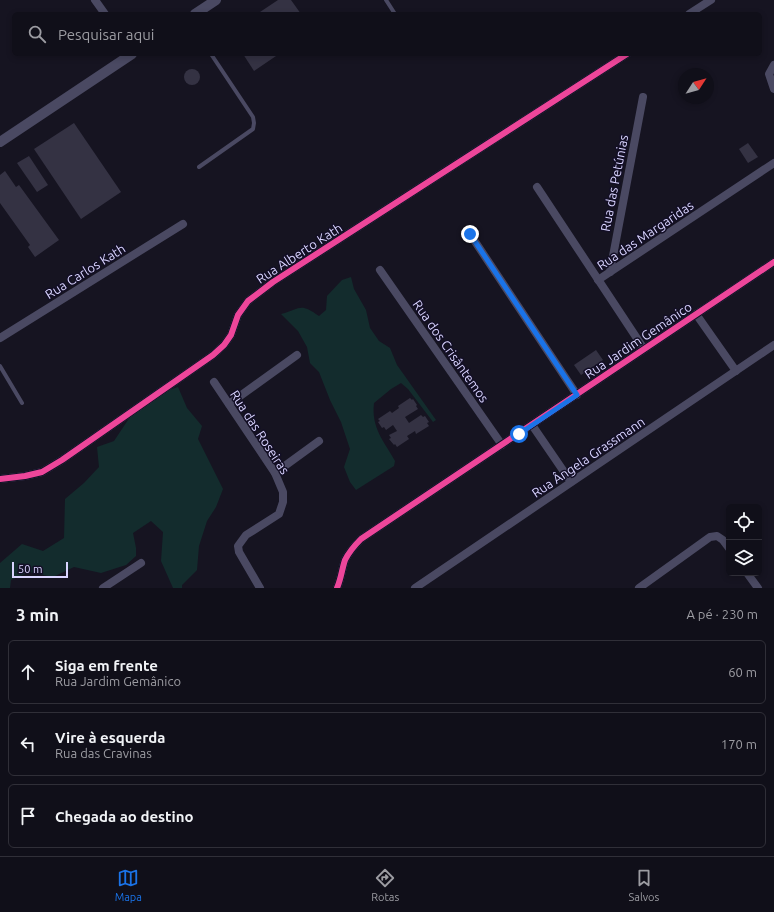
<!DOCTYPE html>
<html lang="pt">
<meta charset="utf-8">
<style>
:root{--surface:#100f19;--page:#1e1d26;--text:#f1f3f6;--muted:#9c9ca2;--line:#302f38;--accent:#1a73e8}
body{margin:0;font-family:Ubuntu,sans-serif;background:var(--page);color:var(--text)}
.controls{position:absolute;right:12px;bottom:12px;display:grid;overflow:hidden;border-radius:6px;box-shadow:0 2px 6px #0003}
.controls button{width:36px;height:36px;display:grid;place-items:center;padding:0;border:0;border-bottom:1px solid var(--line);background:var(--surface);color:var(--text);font:20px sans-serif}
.compass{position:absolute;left:678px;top:68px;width:36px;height:36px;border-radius:50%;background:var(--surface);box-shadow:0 2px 6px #0003;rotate:54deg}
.scale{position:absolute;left:12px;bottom:10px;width:56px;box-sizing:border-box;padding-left:4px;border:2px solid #d9d4ff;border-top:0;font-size:11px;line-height:14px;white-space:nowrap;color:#d9d4ff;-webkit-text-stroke:3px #130f26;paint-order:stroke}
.stop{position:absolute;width:12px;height:12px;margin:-9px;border:3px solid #1a73e8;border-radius:50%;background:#fff}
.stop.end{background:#1a73e8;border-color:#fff;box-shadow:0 1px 4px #0008}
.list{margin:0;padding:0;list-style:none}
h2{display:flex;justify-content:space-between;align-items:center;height:52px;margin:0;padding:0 16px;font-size:17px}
h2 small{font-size:13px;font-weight:400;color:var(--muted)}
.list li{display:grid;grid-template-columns:26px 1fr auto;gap:12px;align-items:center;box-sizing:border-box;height:64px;margin:0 8px 8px;padding:0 8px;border:1px solid var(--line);border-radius:6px}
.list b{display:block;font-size:15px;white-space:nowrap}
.list p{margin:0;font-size:13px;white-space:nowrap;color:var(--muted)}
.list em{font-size:13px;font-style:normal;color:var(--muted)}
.icon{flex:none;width:22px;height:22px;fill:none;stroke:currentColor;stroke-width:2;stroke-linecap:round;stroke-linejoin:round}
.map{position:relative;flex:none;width:774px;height:588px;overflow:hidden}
.search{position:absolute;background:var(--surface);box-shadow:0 2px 6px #0003;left:12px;right:12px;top:12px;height:44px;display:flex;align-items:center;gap:10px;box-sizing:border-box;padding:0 14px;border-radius:6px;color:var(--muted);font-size:15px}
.sheet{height:268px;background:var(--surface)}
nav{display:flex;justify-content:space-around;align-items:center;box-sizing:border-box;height:56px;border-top:1px solid var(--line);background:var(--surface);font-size:11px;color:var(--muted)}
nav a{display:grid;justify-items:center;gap:2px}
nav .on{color:var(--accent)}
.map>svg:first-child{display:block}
</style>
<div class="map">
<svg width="774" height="588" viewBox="0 0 774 588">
<rect width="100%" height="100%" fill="#161421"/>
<g fill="#132c2d">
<path d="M 351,277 L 354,289 L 366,310 L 370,328 L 379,341 L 390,348 L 397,365 L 436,420 L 433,422 L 430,418 L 408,389 L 401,383 L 391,389 L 374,403 C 371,428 384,441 395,461 L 394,466 L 356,490 L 350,482 L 344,467 L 350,449 L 341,422 L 330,400 L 319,372 L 310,363 L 307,347 L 298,331 L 281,314 C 301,309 299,302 319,316 L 326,310 L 327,296 L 342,280 Z"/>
<polygon points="178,387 187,408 202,426 198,439 223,489 216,507 207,521 199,546 197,570 182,585 182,588 173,588 161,561 163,532 151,521 133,533 136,548 136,556 126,565 101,573 74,567 53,577 29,572 11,580 10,588 0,588 0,563 22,544 43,551 64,538 65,499 84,483 99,467 97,447 114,441 130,417 166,391"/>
</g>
<g fill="#343243">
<polygon points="278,0 291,0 301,14 257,14"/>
<polygon points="243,54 279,54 254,71"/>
<circle cx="192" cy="77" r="8"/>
<polygon points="74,123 121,192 81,219 34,149"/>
<polygon points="748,143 758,157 748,163 739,149"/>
<polygon points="29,156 48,185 37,192 17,163"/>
<polygon points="5,171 16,187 19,185 59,240 35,257 28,247 30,245 0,203 0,175"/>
<polygon points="596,350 603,360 581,375 574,365"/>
<polygon points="410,398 412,400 413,399 417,405 416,406 418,409 405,417 409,423 421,415 423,417 425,416 429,422 427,423 429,426 416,434 415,431 407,436 409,439 397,447 395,444 394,445 389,439 391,438 389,435 397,431 393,425 386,430 384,427 382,428 378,422 380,421 378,419 390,411 392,413 399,408 398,406"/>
</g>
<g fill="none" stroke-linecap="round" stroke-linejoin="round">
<g stroke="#4a4962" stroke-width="4">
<polyline points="386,0 395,14"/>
<polyline points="199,167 253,129 254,123 253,117 211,54"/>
<polyline points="0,366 22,403"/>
</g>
<g stroke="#4a4962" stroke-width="8">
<polyline points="95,0 105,14"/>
<polyline points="689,14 711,0"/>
<polyline points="774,65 769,74 774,89"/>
<polyline points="537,187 644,349"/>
<polyline points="470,234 577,395"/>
<polyline points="380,270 502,445"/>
<polyline points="610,272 643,97"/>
<polyline points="598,280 774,163"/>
<polyline points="696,314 736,371"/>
<polyline points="0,338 183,224"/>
<polyline points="214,382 275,473 283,492 283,502 279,514 246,535 238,546 239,552 260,588"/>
<polyline points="229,404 297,355"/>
<polyline points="532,425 571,482"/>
<polyline points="275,473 319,441"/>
<polyline points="0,479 25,476 42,472 62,460 213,355 224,345 231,335 238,315 248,301 273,282 627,54"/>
<polyline points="747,573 758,588"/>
<polyline points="103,588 141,563"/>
<path d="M 337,588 C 341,579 342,569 345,560 C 349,552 354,546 361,539 L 774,262"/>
<polyline points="415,588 774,345"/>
<polyline points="639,588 710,537 717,536 723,540 729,548"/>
</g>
<g stroke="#4a4962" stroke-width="10">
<polyline points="195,14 216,0"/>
<polyline points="0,142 132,54"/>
</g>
<g stroke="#130f26" stroke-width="8">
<g id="cycleway">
<polyline points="0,479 25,476 42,472 62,460 213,355 224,345 231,335 238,315 248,301 273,282 627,54"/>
<path d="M 337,588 C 341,579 342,569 345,560 C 349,552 354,546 361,539 L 774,262"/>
</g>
</g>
<use href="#cycleway" stroke="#ed469a" stroke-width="6"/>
</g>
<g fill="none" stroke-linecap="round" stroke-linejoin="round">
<polyline stroke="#1a73e8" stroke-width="5" points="470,234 577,395 519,434"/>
</g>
<g text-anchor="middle" stroke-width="3" stroke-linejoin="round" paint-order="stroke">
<g font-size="13" fill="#d9d4ff" stroke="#130f26">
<text transform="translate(614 183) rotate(-79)" y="5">Rua das Petúnias</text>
<text transform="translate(645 235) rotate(-34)" y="5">Rua das Margaridas</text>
<text transform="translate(299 253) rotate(-33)" y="5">Rua Alberto Kath</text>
<text transform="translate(85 271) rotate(-32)" y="5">Rua Carlos Kath</text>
<text transform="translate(638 340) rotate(-34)" y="5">Rua Jardim Gemânico</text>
<text transform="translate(451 351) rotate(55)" y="5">Rua dos Crisântemos</text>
<text transform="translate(260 432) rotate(57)" y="5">Rua das Roseiras</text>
<text transform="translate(588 457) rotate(-34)" y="5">Rua Ângela Grassmann</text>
</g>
</g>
</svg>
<div class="controls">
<button><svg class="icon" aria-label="locate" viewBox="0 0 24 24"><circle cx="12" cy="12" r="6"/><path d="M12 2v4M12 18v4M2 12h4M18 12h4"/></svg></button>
<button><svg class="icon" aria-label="layers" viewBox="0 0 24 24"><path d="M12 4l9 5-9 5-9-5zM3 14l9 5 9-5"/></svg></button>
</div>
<svg class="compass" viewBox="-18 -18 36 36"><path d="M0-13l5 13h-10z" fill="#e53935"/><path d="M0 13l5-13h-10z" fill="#9c9ca2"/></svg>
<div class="scale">50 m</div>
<div class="stop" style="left:519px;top:434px"></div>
<div class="stop end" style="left:470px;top:234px"></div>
<div class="search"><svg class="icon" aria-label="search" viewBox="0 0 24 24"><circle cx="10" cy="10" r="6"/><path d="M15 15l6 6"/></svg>Pesquisar aqui</div>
</div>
<section class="sheet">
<h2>3 min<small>A pé · 230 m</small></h2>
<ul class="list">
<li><svg class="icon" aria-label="ahead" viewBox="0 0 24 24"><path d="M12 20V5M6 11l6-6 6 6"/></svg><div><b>Siga em frente</b><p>Rua Jardim Gemânico</p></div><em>60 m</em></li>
<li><svg class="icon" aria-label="left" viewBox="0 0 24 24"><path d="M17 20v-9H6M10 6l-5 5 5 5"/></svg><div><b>Vire à esquerda</b><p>Rua das Cravinas</p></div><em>170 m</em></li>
<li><svg class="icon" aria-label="arrive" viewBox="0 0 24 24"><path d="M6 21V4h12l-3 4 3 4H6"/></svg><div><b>Chegada ao destino</b></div></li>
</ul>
</section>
<nav>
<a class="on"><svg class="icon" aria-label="map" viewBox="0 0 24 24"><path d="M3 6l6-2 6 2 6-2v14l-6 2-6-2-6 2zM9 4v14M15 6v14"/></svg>Mapa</a>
<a><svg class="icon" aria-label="directions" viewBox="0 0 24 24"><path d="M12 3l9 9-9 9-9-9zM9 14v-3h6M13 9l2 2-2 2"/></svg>Rotas</a>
<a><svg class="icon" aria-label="saved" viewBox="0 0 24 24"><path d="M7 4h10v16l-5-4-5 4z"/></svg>Salvos</a>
</nav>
